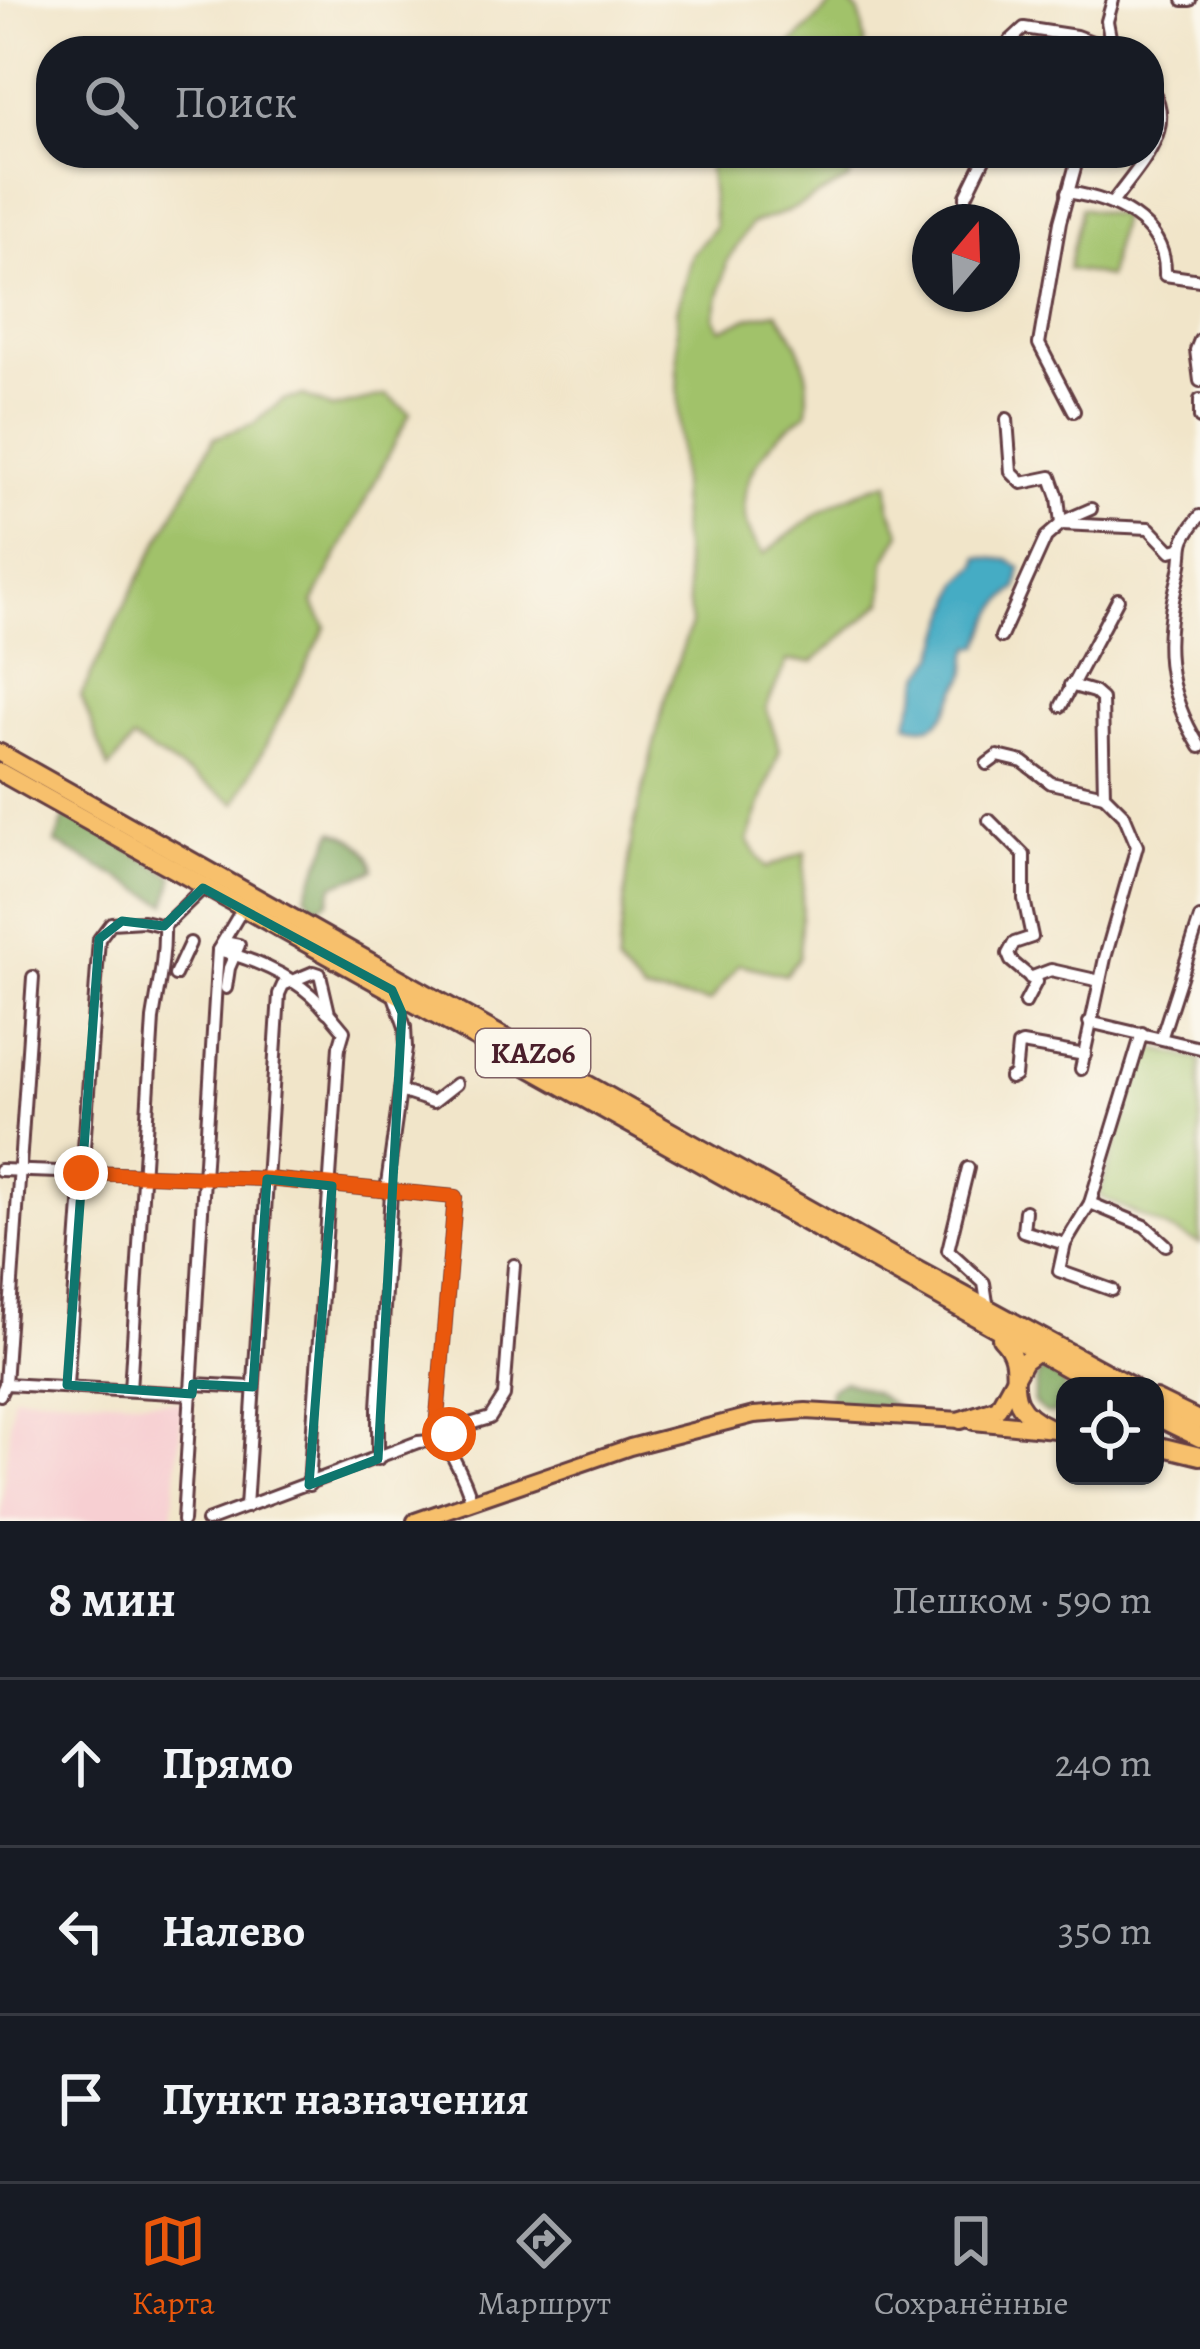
<!DOCTYPE html>
<html lang="ru">
<meta charset="utf-8">
<style>
:root{--surface:#171b24;--page:#20242c;--text:#f1f3f6;--muted:#9ea1a6;--line:#363941;--accent:#ea580c}
body{margin:0;font-family:Alegreya,serif;background:var(--page);color:var(--text)}
.controls{position:absolute;right:36px;bottom:36px;display:grid;overflow:hidden;border-radius:24px;box-shadow:0 3px 9px #0004}
.controls button{width:108px;height:108px;display:grid;place-items:center;padding:0;border:0;border-bottom:3px solid var(--line);background:var(--surface);color:var(--text);font:60px sans-serif}
.compass{position:absolute;left:912px;top:204px;width:108px;height:108px;border-radius:50%;background:var(--surface);box-shadow:0 3px 9px #0004;rotate:19deg}
.stop{position:absolute;width:36px;height:36px;margin:-27px;border:9px solid #ea580c;border-radius:50%;background:#fff}
.stop.end{background:#ea580c;border-color:#fff;box-shadow:0 3px 12px #0008}
.list{margin:0;padding:0;list-style:none}
h2{display:flex;justify-content:space-between;align-items:center;height:156px;margin:0;padding:0 48px;font-size:51px}
h2 small{font-size:39px;font-weight:400;color:var(--muted)}
.list li{display:grid;grid-template-columns:78px 1fr auto;gap:36px;align-items:center;box-sizing:border-box;height:168px;padding:0 48px;border-top:3px solid var(--line)}
.list b{display:block;font-size:45px;white-space:nowrap}
.list em{font-size:39px;font-style:normal;color:var(--muted)}
.icon{flex:none;width:66px;height:66px;fill:none;stroke:currentColor;stroke-width:2;stroke-linecap:round;stroke-linejoin:round}
.map{position:relative;flex:none;width:1200px;height:1521px;overflow:hidden}
.search{position:absolute;background:var(--surface);box-shadow:0 3px 9px #0004;left:36px;right:36px;top:36px;height:132px;display:flex;align-items:center;gap:30px;box-sizing:border-box;padding:0 42px;border-radius:48px;color:var(--muted);font-size:45px}
.sheet{height:660px;background:var(--surface)}
nav{display:flex;justify-content:space-around;align-items:center;box-sizing:border-box;height:168px;border-top:3px solid var(--line);background:var(--surface);font-size:33px;color:var(--muted)}
nav a{display:grid;justify-items:center;gap:6px}
nav .on{color:var(--accent)}
.map>svg:first-child{display:block}
</style>
<div class="map">
<svg width="1200" height="1521" viewBox="0 0 1200 1521">
<rect width="100%" height="100%" fill="#fbf7ec"/>
<filter id="ink" filterUnits="userSpaceOnUse"><feTurbulence type="fractalNoise" baseFrequency=".00833" numOctaves="2"/><feDisplacementMap in="SourceGraphic" scale="24" xChannelSelector="R" yChannelSelector="G"/><feConvolveMatrix kernelMatrix="1 2 1 2 8 2 1 2 1" color-interpolation-filters="sRGB"/></filter>
<filter id="wash" filterUnits="userSpaceOnUse"><feTurbulence type="fractalNoise" baseFrequency=".004" numOctaves="4" result="noise"/><feDisplacementMap in="SourceGraphic" scale="48" xChannelSelector="R" yChannelSelector="G"/><feGaussianBlur stdDeviation="2.7" result="paint"/><feColorMatrix in="noise" values="0 0 0 0 0 0 0 0 0 0 0 0 0 0 0 0 0 1.4 0 .05"/><feComposite in="paint" operator="in"/></filter>
<g filter="url(#wash)">
<rect width="100%" height="100%" fill="#f1e5c9"/>
<polygon fill="#f7cfd2" points="13,1395 183,1402 172,1521 0,1521"/>
<g fill="#a1c26a" stroke="#76704a" stroke-width="3">
<path d="M 836,0 C 865,3 863,27 865,51 L 785,51 Z"/>
<path d="M 712,153 L 857,153 L 849,179 L 789,211 L 751,224 L 727,262 L 714,318 L 721,329 L 751,317 L 777,312 C 802,345 811,371 807,413 C 759,445 719,501 764,554 C 805,522 839,494 889,482 L 890,508 L 901,533 L 885,561 L 883,602 L 813,662 L 787,661 L 766,708 L 780,750 L 748,841 L 766,868 L 805,852 L 799,957 L 785,975 L 739,964 L 710,1002 L 644,993 L 617,965 L 632,835 L 666,695 L 691,624 L 681,532 L 677,311 L 692,254 L 715,227 L 708,163 Z"/>
<polygon points="1081,208 1121,216 1108,277 1068,269"/>
<polygon points="386,395 410,413 313,603 326,627 236,803 133,740 109,769 81,696 117,620 214,438 253,424 283,400 304,396 332,408"/>
<polygon points="1147,1047 1200,1060 1200,1244 1099,1196"/>
</g>
<g fill="#80a85e" stroke="#656444" stroke-width="3">
<polygon points="66,813 174,876 167,904 55,843"/>
<path d="M 334,831 C 354,838 370,847 374,869 C 361,879 345,877 333,886 L 329,901 L 316,908 L 306,894 Z"/>
<path d="M 1045,1371 L 1056,1376 L 1065,1386 L 1061,1411 C 1047,1417 1041,1413 1033,1401 L 1038,1375 Z"/>
<polygon points="844,1381 874,1392 897,1408 830,1402 830,1389"/>
</g>
<path fill="#45acc4" stroke="#486678" stroke-width="3" d="M 979,557 L 1008,560 L 1021,568 L 1017,589 C 995,604 989,625 980,646 L 972,647 C 965,658 969,664 966,675 C 964,682 958,686 956,693 C 944,718 937,734 907,724 L 923,673 L 936,656 L 960,582 L 977,566 Z"/>
</g>
<g filter="url(#ink)">
<g fill="none" stroke-linecap="round" stroke-linejoin="round">
<g stroke="#633d43" stroke-width="16">
<g id="minor">
<polyline points="1183,0 1190,0"/>
<polyline points="1112,48 1107,21 1113,0"/>
<polyline points="1008,51 1010,41 1024,28 1076,36 1116,51"/>
<path d="M 1067,192 C 1112,199 1167,221 1165,275 L 1200,280"/>
<path d="M 1113,202 C 1137,168 1181,127 1149,85"/>
<polyline points="966,222 966,196 987,153"/>
<polyline points="1200,340 1196,350 1200,381"/>
<polyline points="1200,400 1200,418"/>
<polyline points="1074,411 1039,344 1060,222 1079,153"/>
<polyline points="1007,419 1011,472 1022,483 1051,477 1058,497 1061,524 1149,528 1171,551 1179,549"/>
<path d="M 1200,516 C 1174,548 1187,544 1179,575 C 1161,640 1164,689 1200,747"/>
<polyline points="1061,522 1091,509"/>
<polyline points="1001,637 1046,537 1061,524"/>
<polyline points="1070,685 1094,692 1102,699 1104,795 1124,815 1137,846 1105,958 1081,1069"/>
<polyline points="1061,706 1118,599"/>
<polyline points="987,764 998,756 1023,762 1051,783 1104,795"/>
<polyline points="989,820 1024,855 1024,899 1032,937 1014,943 1008,954 1011,961 1036,982 1025,1003"/>
<path d="M 218,950 C 259,961 302,979 327,1012"/>
<polyline points="175,975 190,943"/>
<polyline points="1030,978 1051,970 1100,981"/>
<polyline points="226,988 229,968 239,945 229,943 227,948"/>
<polyline points="1089,1022 1200,1048"/>
<polyline points="1162,1036 1200,918"/>
<polyline points="1010,1078 1015,1076 1018,1046 1022,1044 1085,1055"/>
<polyline points="400,1091 433,1102 456,1084"/>
<polyline points="968,1168 948,1250 984,1283 988,1309"/>
<path d="M 0,1170 L 267,1179 L 455,1197 L 437,1418 C 443,1448 463,1467 471,1500"/>
<polyline points="386,1191 406,1048 405,1027 392,990"/>
<polyline points="1090,1203 1145,1226 1166,1245"/>
<polyline points="1025,1211 1023,1231 1065,1244"/>
<polyline points="1112,1290 1059,1271 1065,1244 1090,1203 1142,1033"/>
<polyline points="5,1384 33,977"/>
<polyline points="193,1384 253,1387"/>
<polyline points="67,1385 99,939 111,923 143,921 164,926"/>
<path d="M 130,1390 L 153,1019 C 158,987 165,959 164,926 L 203,888"/>
<polyline points="0,1395 5,1384 192,1394"/>
<polyline points="378,1459 378,1408 391,1192"/>
<polyline points="309,1485 339,1046"/>
<polyline points="246,1507 279,994 283,985 314,972 320,974 329,1013 344,1031 339,1048"/>
<polyline points="183,1521 218,950 243,908"/>
<polyline points="207,1521 418,1442 443,1440 456,1428 490,1418 504,1396 514,1265"/>
</g>
</g>
<g stroke="#633d43" stroke-width="20">
<polyline id="major" points="415,1521 630,1447 754,1415 806,1411 961,1420"/>
</g>
<g stroke="#633d43" stroke-width="22">
<g id="highway">
<polyline points="0,753 890,1255 1131,1386"/>
<polyline points="0,772 1099,1386"/>
<path d="M 1001,1338 C 1033,1370 990,1399 1048,1427"/>
<polyline points="1155,1399 1200,1421"/>
<polyline points="1155,1416 1200,1438"/>
<polyline points="961,1420 998,1408 1024,1361 1043,1347"/>
<polyline points="974,1421 1065,1430"/>
<polyline points="1155,1445 1200,1456"/>
</g>
</g>
<use href="#minor" stroke="#fff" stroke-width="10"/>
<use href="#major" stroke="#f7c06c" stroke-width="14"/>
<use href="#highway" stroke="#f7c06c" stroke-width="16"/>
</g>
</g>
<g fill="none" stroke-linecap="round" stroke-linejoin="round" filter="url(#ink)">
<polyline stroke="#ea580c" stroke-width="15" points="81,1173 267,1179 455,1197 437,1418 443,1440 449,1434"/>
</g>
<path fill="none" stroke="#0f766e" stroke-width="9" stroke-linejoin="round" d="M 203,888 L 392,990 L 402,1013 L 378,1459 L 309,1485 L 332,1186 L 267,1179 L 253,1387 L 193,1384 L 192,1394 L 67,1385 L 99,939 L 122,921 L 164,926 Z"/>
<g text-anchor="middle" stroke-width="10" stroke-linejoin="round" paint-order="stroke">
<rect fill="#fbf7ec" stroke="#7f6065" stroke-width="3" x="476" y="1029" width="114" height="48" rx="9"/>
<g font-size="30" font-weight="bold" fill="#4a1f2b">
<text x="533" y="1063">KАZ06</text>
</g>
</g>
</svg>
<div class="controls">
<button><svg class="icon" aria-label="locate" viewBox="0 0 24 24"><circle cx="12" cy="12" r="6"/><path d="M12 2v4M12 18v4M2 12h4M18 12h4"/></svg></button>
</div>
<svg class="compass" viewBox="-18 -18 36 36"><path d="M0-13l5 13h-10z" fill="#e53935"/><path d="M0 13l5-13h-10z" fill="#9ea1a6"/></svg>
<div class="stop" style="left:449px;top:1434px"></div>
<div class="stop end" style="left:81px;top:1173px"></div>
<div class="search"><svg class="icon" aria-label="search" viewBox="0 0 24 24"><circle cx="10" cy="10" r="6"/><path d="M15 15l6 6"/></svg>Поиск</div>
</div>
<section class="sheet">
<h2>8 мин<small>Пешком · 590 m</small></h2>
<ul class="list">
<li><svg class="icon" aria-label="ahead" viewBox="0 0 24 24"><path d="M12 20V5M6 11l6-6 6 6"/></svg><div><b>Прямо</b></div><em>240 m</em></li>
<li><svg class="icon" aria-label="left" viewBox="0 0 24 24"><path d="M17 20v-9H6M10 6l-5 5 5 5"/></svg><div><b>Налево</b></div><em>350 m</em></li>
<li><svg class="icon" aria-label="arrive" viewBox="0 0 24 24"><path d="M6 21V4h12l-3 4 3 4H6"/></svg><div><b>Пункт назначения</b></div></li>
</ul>
</section>
<nav>
<a class="on"><svg class="icon" aria-label="map" viewBox="0 0 24 24"><path d="M3 6l6-2 6 2 6-2v14l-6 2-6-2-6 2zM9 4v14M15 6v14"/></svg>Карта</a>
<a><svg class="icon" aria-label="directions" viewBox="0 0 24 24"><path d="M12 3l9 9-9 9-9-9zM9 14v-3h6M13 9l2 2-2 2"/></svg>Маршрут</a>
<a><svg class="icon" aria-label="saved" viewBox="0 0 24 24"><path d="M7 4h10v16l-5-4-5 4z"/></svg>Сохранённые</a>
</nav>
